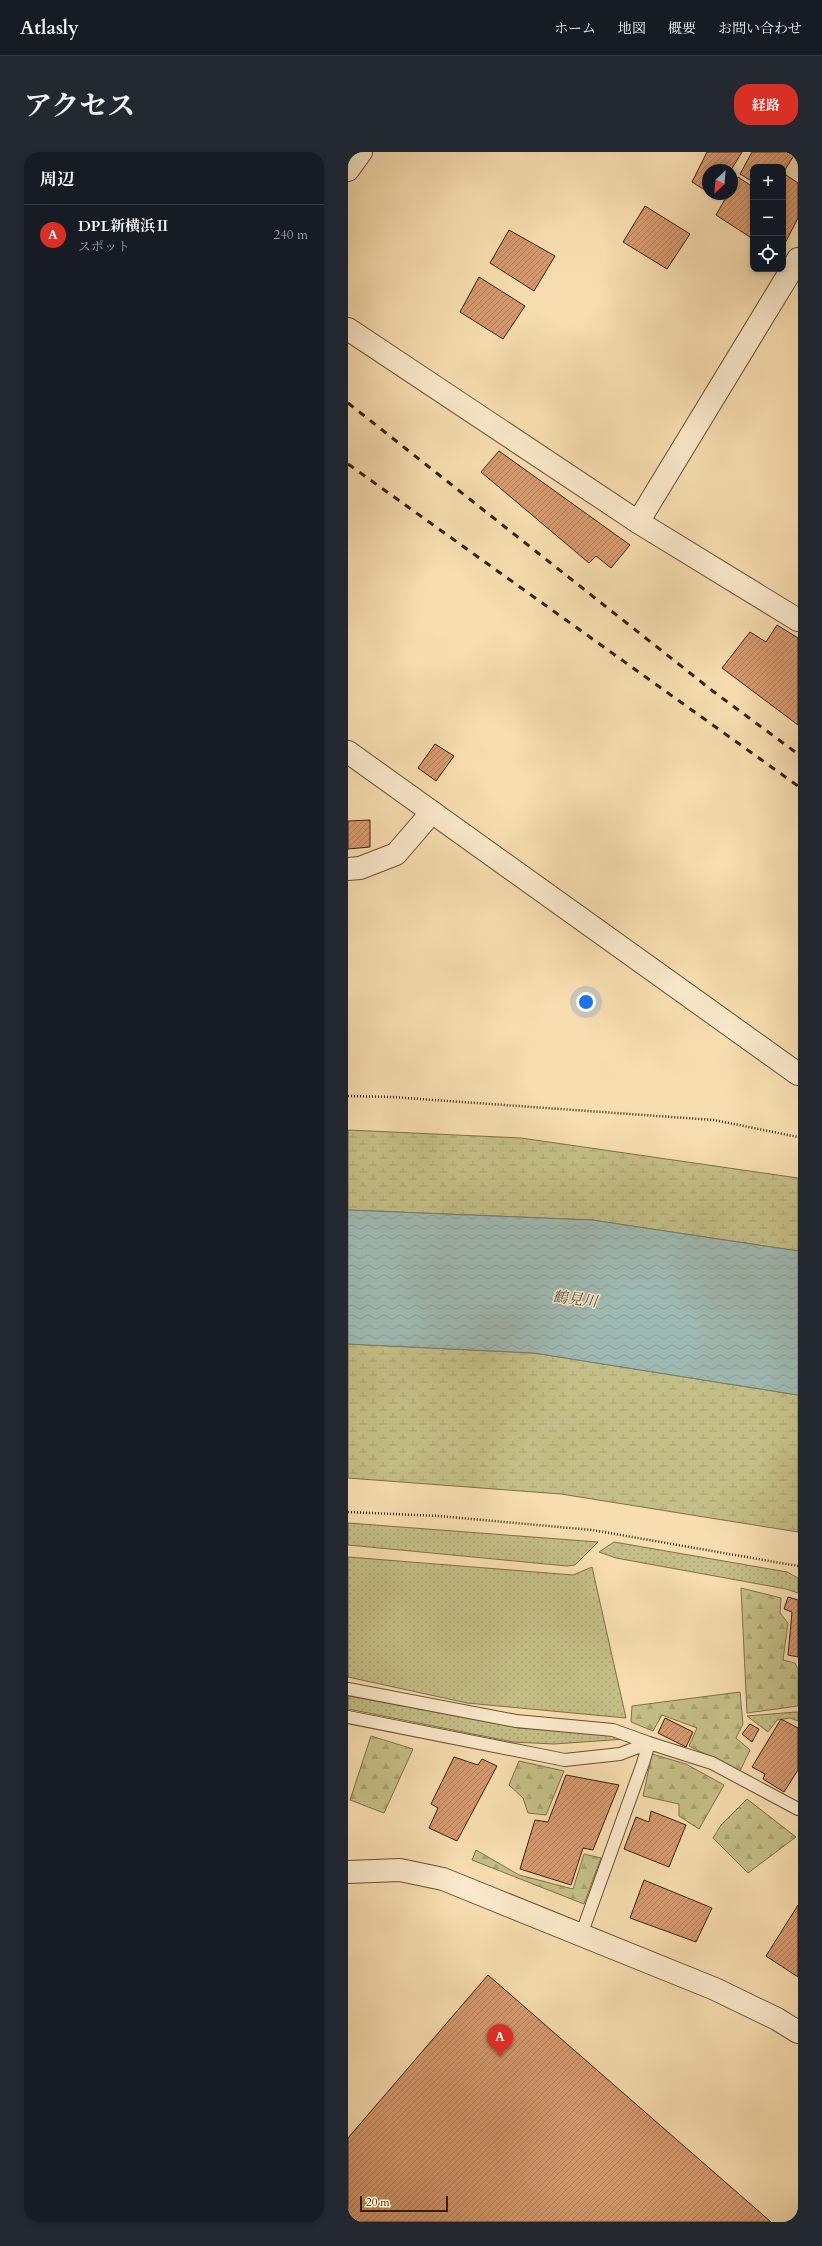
<!DOCTYPE html>
<html lang="ja">
<meta charset="utf-8">
<style>
:root{--surface:#171b24;--page:#242831;--text:#f1f3f6;--muted:#9ea1a6;--line:#363941;--accent:#d93025}
body{margin:0;font-family:Cardo,"Noto Serif JP",serif;background:var(--page);color:var(--text)}
.controls{position:absolute;right:12px;top:12px;display:grid;overflow:hidden;border-radius:8px;box-shadow:0 2px 6px #0003}
.controls button{width:36px;height:36px;display:grid;place-items:center;padding:0;border:0;border-bottom:1px solid var(--line);background:var(--surface);color:var(--text);font:20px sans-serif}
.compass{position:absolute;left:354px;top:12px;width:36px;height:36px;border-radius:50%;background:var(--surface);box-shadow:0 2px 6px #0003;rotate:206deg}
.scale{position:absolute;left:12px;bottom:10px;width:88px;box-sizing:border-box;padding-left:4px;border:2px solid #3c1e0b;border-top:0;font-size:11px;line-height:14px;white-space:nowrap;color:#3c1e0b;-webkit-text-stroke:3px #fae9cb;paint-order:stroke}
.you{position:absolute;left:238px;top:850px;width:14px;height:14px;margin:-10px;border:3px solid #fff;border-radius:50%;background:#1a73e8;box-shadow:0 0 0 6px #1a73e833}
.badge{display:grid;place-items:center;width:26px;height:26px;border-radius:50%;background:var(--accent);color:#fff;font-size:13px;font-weight:700}
.pin{position:absolute;translate:-50% -33px;filter:drop-shadow(0 1px 2px #0008)}
.pin::after{content:'';position:absolute;top:21px;width:14px;height:12px;background:inherit;clip-path:polygon(0 0,100% 0,50% 100%)}
.list{margin:0;padding:0;list-style:none}
h2{display:flex;justify-content:space-between;align-items:center;height:52px;margin:0;padding:0 16px;font-size:17px}
h2 small{font-size:13px;font-weight:400;color:var(--muted)}
.list li{display:grid;grid-template-columns:26px 1fr auto;gap:12px;align-items:center;box-sizing:border-box;height:60px;padding:0 16px;border-top:1px solid var(--line)}
.list b{display:block;font-size:15px;white-space:nowrap}
.list p{margin:0;font-size:13px;white-space:nowrap;color:var(--muted)}
.list em{font-size:13px;font-style:normal;color:var(--muted)}
.icon{flex:none;width:22px;height:22px;fill:none;stroke:currentColor;stroke-width:2;stroke-linecap:round;stroke-linejoin:round}
.map{position:relative;flex:none;width:450px;height:2070px;overflow:hidden;border-radius:16px}
header{display:flex;align-items:center;gap:24px;box-sizing:border-box;height:56px;padding:0 20px;background:var(--surface);border-bottom:1px solid var(--line)}
header strong{font-size:19px}
nav{display:flex;gap:22px;margin-inline-start:auto;font-size:14px}
.intro{display:flex;align-items:center;justify-content:space-between;box-sizing:border-box;height:96px;padding:0 24px}
h1{margin:0;font-size:28px}
.button{padding:10px 18px;border-radius:16px;background:var(--accent);color:#fff;font-size:14px;font-weight:700}
main{display:flex;gap:24px;padding:0 24px}
aside{flex:1;background:var(--surface);border-radius:16px;box-shadow:0 2px 6px #0003}
.map>svg:first-child{display:block}
</style>
<header>
<strong>Atlasly</strong>
<nav><a>ホーム</a><a>地図</a><a>概要</a><a>お問い合わせ</a></nav>
</header>
<div class="intro"><h1>アクセス</h1><a class="button">経路</a></div>
<main>
<aside>
<h2>周辺<small></small></h2>
<ul class="list">
<li><span class="badge">A</span><div><b>DPL新横浜Ⅱ</b><p>スポット</p></div><em>240 m</em></li>
</ul>
</aside>
<div class="map">
<svg width="450" height="2070" viewBox="0 0 450 2070">
<defs>
<pattern id="grass-dots" width="8" height="8" patternUnits="userSpaceOnUse"><rect width="8" height="8" fill="#c4bf86"/><path d="M2 2h.1M6 6h.1" fill="none" stroke="#a9a472" stroke-width="1.8" stroke-linecap="round"/></pattern>
<pattern id="forest-firs" width="22" height="20" patternUnits="userSpaceOnUse"><rect width="22" height="20" fill="#c4bf86"/><path d="M5 1l3.5 6h-7zM16 11l3.5 6h-7z" fill="#a9a472"/></pattern>
<pattern id="wetland-marsh" width="20" height="14" patternUnits="userSpaceOnUse"><rect width="20" height="14" fill="#c4bf86"/><path d="M1 5h8M5 5V1M11 12h8M15 12V8" fill="none" stroke="#a9a472"/></pattern>
<pattern id="water-waves" width="16" height="10" patternUnits="userSpaceOnUse"><rect width="16" height="10" fill="#9fbab3"/><path d="M0 5q4-4 8 0t8 0" fill="none" stroke="#8a9f99"/></pattern>
<pattern id="building-hatch" width="6" height="6" patternUnits="userSpaceOnUse"><rect width="6" height="6" fill="#d79a70"/><path d="M-1 1l2-2M0 6l6-6M5 7l2-2" fill="none" stroke="#b07d5a"/></pattern>
</defs>
<rect width="100%" height="100%" fill="#f7ddaf"/>
<filter id="stains"><feTurbulence type="fractalNoise" baseFrequency=".005" numOctaves="4"/><feColorMatrix values="0 0 0 0 .2 0 0 0 0 .09 0 0 0 0 .02 0 0 0 .5 -.17"/></filter>
<radialGradient id="worn" r=".72"><stop offset=".6" stop-color="#630" stop-opacity="0"/><stop offset="1" stop-color="#630" stop-opacity=".3"/></radialGradient>
<g fill="url(#grass-dots)" stroke="#806e48">
<polygon points="0,1371 250,1390 227,1413 219,1414 0,1393"/>
<polygon points="266,1390 439,1420 450,1426 450,1441 438,1437 268,1406 251,1400"/>
<polygon points="0,1405 225,1423 244,1415 278,1566 119,1551 0,1525"/>
<polygon points="0,1540 171,1576 249,1580 278,1587 206,1592 165,1590 0,1557"/>
<polygon points="448,1560 450,1560 450,1569 442,1566 429,1568 420,1580 399,1564"/>
</g>
<g fill="url(#forest-firs)" stroke="#806e48">
<polygon points="393,1436 433,1446 432,1461 440,1471 435,1508 447,1511 450,1517 450,1554 399,1561"/>
<polygon points="392,1540 395,1572 388,1586 402,1598 392,1619 341,1594 349,1576 314,1563 305,1579 283,1570 284,1554"/>
<polygon points="23,1584 65,1597 36,1661 2,1648"/>
<polygon points="304,1602 338,1612 376,1633 351,1677 331,1664 331,1652 295,1644"/>
<polygon points="171,1609 216,1619 198,1663 180,1661 175,1646 161,1633"/>
<polygon points="399,1647 448,1685 400,1721 365,1686 373,1673"/>
<polygon points="128,1698 171,1723 225,1737 236,1702 253,1706 236,1752 124,1708"/>
</g>
<g fill="url(#wetland-marsh)" stroke="#806e48">
<polygon points="0,978 173,986 450,1026 450,1099 244,1068 0,1058"/>
<polygon points="0,1192 186,1201 450,1243 450,1380 213,1342 0,1326"/>
</g>
<polygon fill="url(#water-waves)" stroke="#777c70" points="0,1058 244,1068 450,1099 450,1243 186,1201 0,1192"/>
<g fill="url(#building-hatch)" stroke="#3c1e0b">
<polygon points="359,0 394,0 383,18 360,18 360,40 344,30"/>
<polygon points="404,0 448,0 435,21 435,15 405,15 405,30 392,22"/>
<polygon points="438,23 450,31 450,66 435,95 435,29"/>
<polygon points="390,25 405,35 405,87 368,63 380,42 384,42 384,36"/>
<polygon points="297,54 342,82 319,117 275,90"/>
<polygon points="161,78 207,104 186,139 142,111"/>
<polygon points="131,125 177,154 155,187 112,160"/>
<polygon points="151,299 282,393 263,416 248,404 241,411 133,320"/>
<polygon points="429,473 450,486 450,573 374,516 402,480 418,490"/>
<polygon points="87,592 106,604 88,629 70,616"/>
<polygon points="22,668 22,695 0,697 0,669"/>
<polygon points="440,1445 450,1448 450,1505 440,1503 444,1460 436,1457"/>
<polygon points="317,1566 345,1580 338,1595 310,1581"/>
<polygon points="433,1567 450,1576 450,1618 436,1640 415,1627 417,1622 404,1615"/>
<polygon points="402,1572 411,1577 404,1590 394,1582"/>
<polygon points="106,1605 130,1613 134,1607 149,1614 109,1689 81,1676 90,1656 83,1652"/>
<polygon points="218,1623 271,1633 245,1698 235,1696 223,1733 172,1717 187,1668 200,1670"/>
<polygon points="303,1659 338,1673 321,1715 276,1697 288,1665 301,1670"/>
<polygon points="296,1728 364,1756 348,1790 282,1766"/>
<polygon points="450,1753 450,1825 418,1804"/>
<polygon points="140,1823 423,2070 0,2070 0,1986"/>
</g>
<g fill="none" stroke-linecap="round" stroke-linejoin="round">
<g stroke="#6b4e34" stroke-width="14">
<g id="service">
<polyline points="0,1537 168,1569 265,1578 301,1591 364,1611 450,1657"/>
<polyline points="0,1565 217,1608 272,1602 301,1591 295,1611 233,1783"/>
</g>
</g>
<g stroke="#6b4e34" stroke-width="24">
<g id="minor">
<polyline points="0,177 290,370 450,468"/>
<polyline points="290,370 450,107"/>
<polyline points="0,600 450,922"/>
<polyline points="0,717 12,716 48,702 84,660"/>
</g>
</g>
<g stroke="#6b4e34" stroke-width="24">
<g id="tertiary">
<polyline points="0,18 13,0"/>
<polyline points="0,1720 52,1718 95,1727 367,1837 429,1867 450,1880"/>
</g>
</g>
<g stroke="#3c1e0b" stroke-width="2.5" stroke-dasharray="1 2" stroke-linecap="butt">
<polyline points="0,944 44,945 366,968 450,985"/>
<polyline points="0,1360 91,1364 244,1378 450,1414"/>
</g>
<use href="#service" stroke="#fae9cb" stroke-width="12"/>
<use href="#minor" stroke="#fae9cb" stroke-width="22"/>
<use href="#tertiary" stroke="#fae9cb" stroke-width="22"/>
<g stroke="#3c1e0b" stroke-width="3" stroke-dasharray="7 7" stroke-linecap="butt">
<polyline points="0,251 366,540 450,602"/>
<polyline points="0,312 450,634"/>
</g>
</g>
<g text-anchor="middle" stroke-width="3" stroke-linejoin="round" paint-order="stroke">
<g font-size="15" font-style="italic" fill="#5a4d3d" stroke="#fae9cb">
<text transform="translate(227 1147) rotate(7)" y="5">鶴見川</text>
</g>
</g>
<rect width="100%" height="100%" filter="url(#stains)"/>
<rect width="100%" height="100%" fill="url(#worn)"/>
</svg>
<div class="controls">
<button>+</button>
<button>−</button>
<button><svg class="icon" aria-label="locate" viewBox="0 0 24 24"><circle cx="12" cy="12" r="6"/><path d="M12 2v4M12 18v4M2 12h4M18 12h4"/></svg></button>
</div>
<svg class="compass" viewBox="-18 -18 36 36"><path d="M0-13l5 13h-10z" fill="#e53935"/><path d="M0 13l5-13h-10z" fill="#9ea1a6"/></svg>
<div class="scale">20 m</div>
<div class="you"></div>
<div class="pin badge" style="left:152px;top:1905px">A</div>
</div>
</main>
